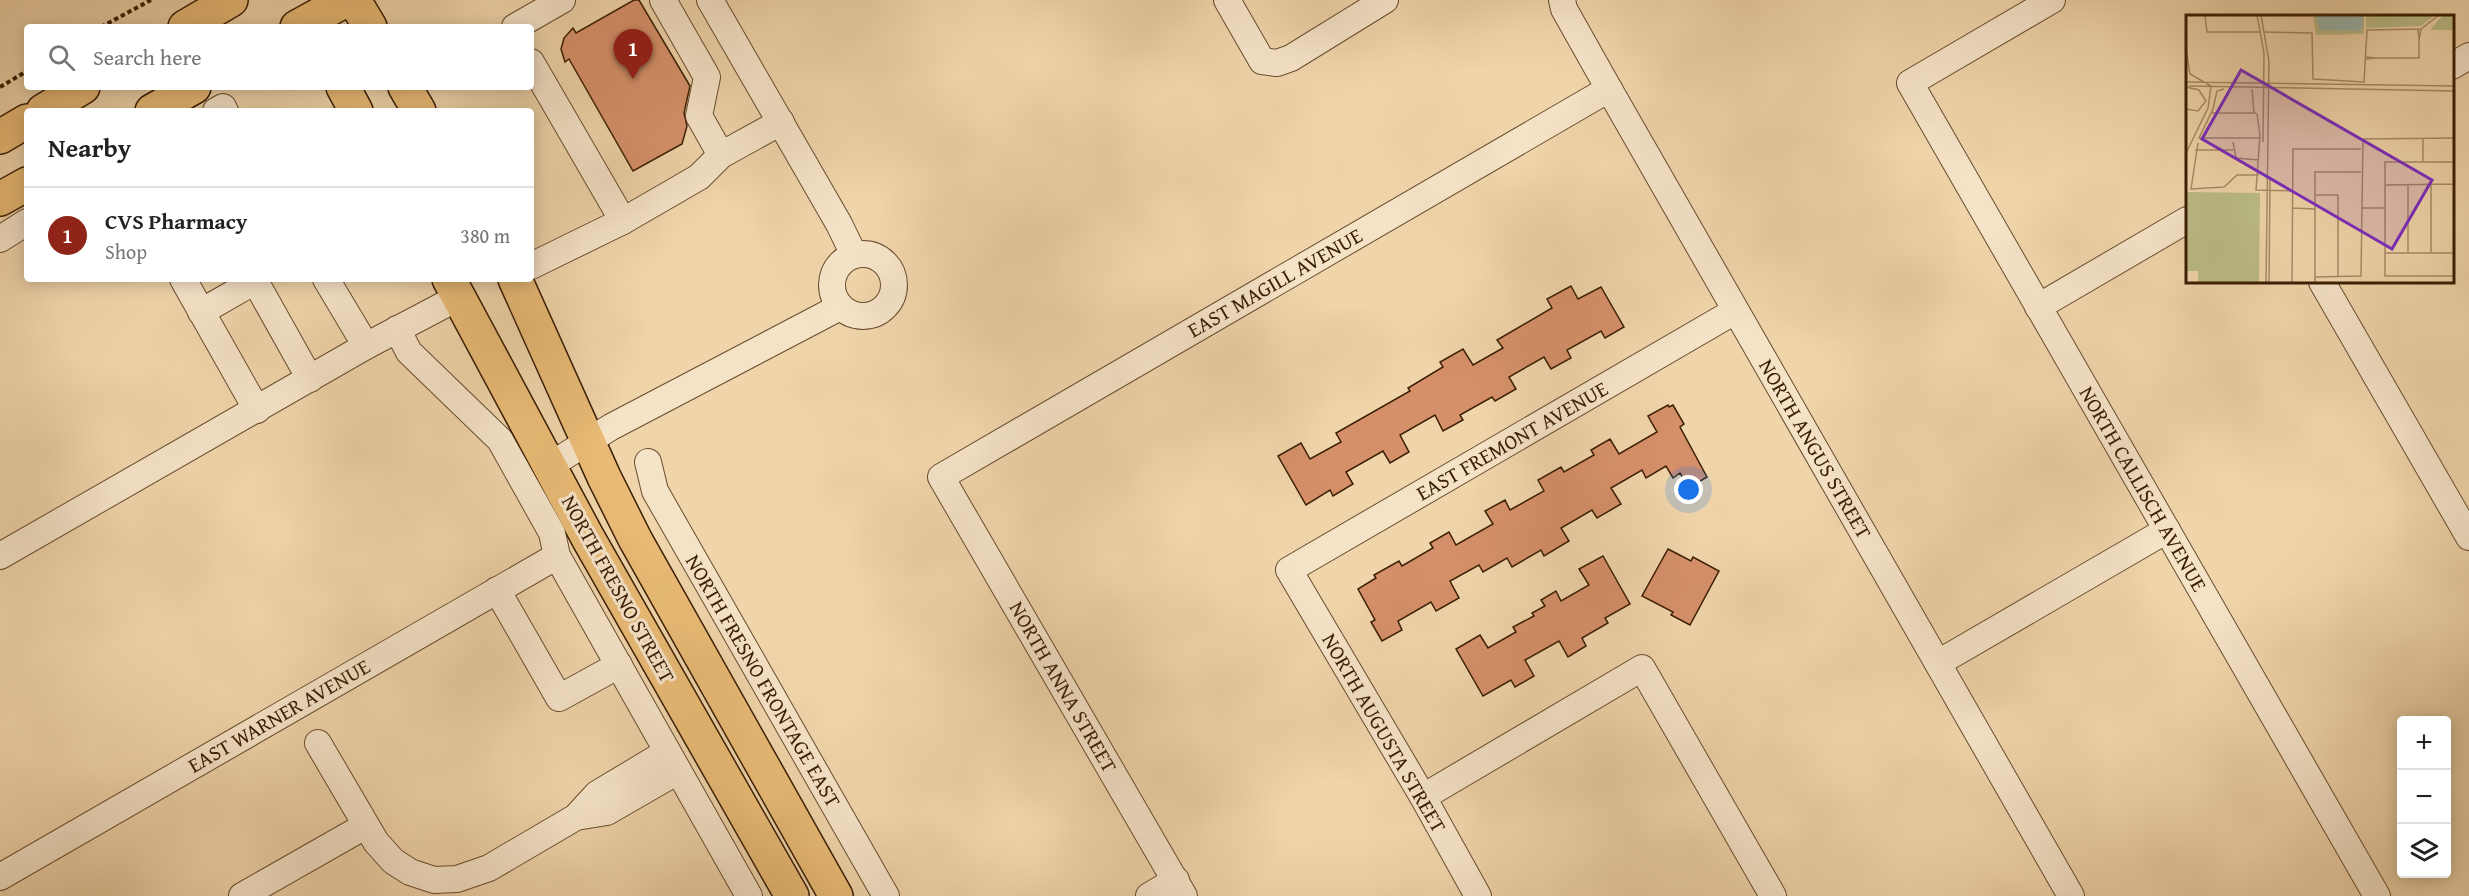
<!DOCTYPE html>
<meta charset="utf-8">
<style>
:root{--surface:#fff;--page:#f2f2f2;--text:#222;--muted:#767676;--line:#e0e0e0;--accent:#8f2418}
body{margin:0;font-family:"Gentium Book Plus",serif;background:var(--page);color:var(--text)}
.controls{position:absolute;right:18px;bottom:18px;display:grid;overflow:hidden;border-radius:6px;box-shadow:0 3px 15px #0003}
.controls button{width:54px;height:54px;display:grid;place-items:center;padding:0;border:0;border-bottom:2px solid var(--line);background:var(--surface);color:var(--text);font:30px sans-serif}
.you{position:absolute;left:1689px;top:490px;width:21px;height:21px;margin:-15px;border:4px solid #fff;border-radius:50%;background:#1a73e8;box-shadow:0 0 0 9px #1a73e833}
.badge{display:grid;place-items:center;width:39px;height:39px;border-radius:50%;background:var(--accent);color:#fff;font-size:20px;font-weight:700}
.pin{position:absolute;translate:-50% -50px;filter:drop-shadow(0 2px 3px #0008)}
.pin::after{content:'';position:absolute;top:32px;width:21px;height:18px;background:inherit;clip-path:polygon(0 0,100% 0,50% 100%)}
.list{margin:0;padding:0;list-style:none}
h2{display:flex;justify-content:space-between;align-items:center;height:78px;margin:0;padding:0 24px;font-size:26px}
h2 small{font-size:20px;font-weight:400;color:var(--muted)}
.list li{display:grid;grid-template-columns:39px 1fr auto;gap:18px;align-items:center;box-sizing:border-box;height:96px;padding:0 24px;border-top:2px solid var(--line)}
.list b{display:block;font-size:22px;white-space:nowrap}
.list p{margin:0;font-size:20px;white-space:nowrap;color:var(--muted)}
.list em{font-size:20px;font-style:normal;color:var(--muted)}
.icon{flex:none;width:33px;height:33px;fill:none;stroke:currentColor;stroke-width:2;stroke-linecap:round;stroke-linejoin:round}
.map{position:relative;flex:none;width:2469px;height:896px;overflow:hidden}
.search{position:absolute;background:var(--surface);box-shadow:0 3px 15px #0003;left:24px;top:24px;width:510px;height:66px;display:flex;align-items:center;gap:15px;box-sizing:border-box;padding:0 21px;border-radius:6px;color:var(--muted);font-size:22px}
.panel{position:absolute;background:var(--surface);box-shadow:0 3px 15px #0003;left:24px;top:108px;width:510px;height:174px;border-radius:6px}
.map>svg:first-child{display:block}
</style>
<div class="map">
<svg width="2469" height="896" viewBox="0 0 2469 896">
<rect width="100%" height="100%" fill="#f0d4aa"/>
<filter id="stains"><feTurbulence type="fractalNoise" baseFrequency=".00333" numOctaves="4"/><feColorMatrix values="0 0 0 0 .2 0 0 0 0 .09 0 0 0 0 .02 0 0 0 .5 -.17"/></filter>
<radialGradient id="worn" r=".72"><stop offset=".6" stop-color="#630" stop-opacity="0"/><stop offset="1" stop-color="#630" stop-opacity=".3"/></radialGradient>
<g fill="#d69069" stroke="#3a1e03" stroke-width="1.5">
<polygon points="634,0 639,0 690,86 684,113 687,126 682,144 633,171 569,59 565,62 561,49 564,38 573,28 576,33"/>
<polygon points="1571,286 1578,299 1601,287 1624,327 1605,338 1601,331 1567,350 1571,358 1551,369 1544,357 1509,377 1516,389 1495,401 1492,397 1460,415 1463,420 1443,431 1435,415 1400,435 1409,452 1390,463 1383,451 1346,472 1353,484 1333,496 1330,490 1306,505 1278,456 1301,443 1310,459 1341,442 1336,433 1410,391 1408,388 1443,367 1440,362 1463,349 1473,365 1503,348 1497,340 1552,308 1547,299"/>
<polygon points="1668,405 1669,407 1673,405 1684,424 1680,427 1707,477 1689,488 1680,473 1673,478 1666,466 1646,478 1642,470 1611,488 1621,504 1597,518 1592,510 1561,528 1569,541 1544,556 1541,550 1512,567 1507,558 1483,572 1479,565 1450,581 1459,598 1436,611 1431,602 1398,621 1402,630 1382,641 1371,622 1375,620 1358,589 1376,578 1374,575 1399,561 1402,566 1433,548 1430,543 1449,532 1456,545 1493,524 1485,511 1505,500 1510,510 1544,491 1538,480 1561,467 1564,472 1594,455 1591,450 1610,439 1619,454 1657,432 1648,416"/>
<polygon points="1668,549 1691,561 1693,557 1719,571 1690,625 1671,615 1673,612 1642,596"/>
<polygon points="1603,556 1630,604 1605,618 1608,623 1582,638 1586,646 1568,657 1559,641 1525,660 1534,676 1515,687 1511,680 1483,696 1456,649 1480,635 1488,648 1516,632 1513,627 1534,616 1532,613 1545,606 1541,600 1556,591 1561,601 1589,585 1579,569"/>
</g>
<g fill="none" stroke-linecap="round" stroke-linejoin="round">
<g stroke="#684c2d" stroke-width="28">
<g id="minor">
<polyline points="663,0 707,77 699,116 721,155"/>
<polyline points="710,0 839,224 854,255"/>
<polyline points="1227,0 1262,61 1277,63 1291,58 1385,0"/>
<polyline points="1562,0 1564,9 1609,89 2071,896"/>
<polyline points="2052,0 1910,83 2377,896"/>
<polyline points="515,27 562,0"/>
<polyline points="531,62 623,221"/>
<polyline points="2452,66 2469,56"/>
<polyline points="216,111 223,107 225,111"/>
<polyline points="0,239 27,222"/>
<circle cx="863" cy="285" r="31"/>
<polyline points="531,266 623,221 699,177 721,155 781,122"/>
<polyline points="183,279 257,410"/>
<polyline points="254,279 310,379"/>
<polyline points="326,279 366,346"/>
<polyline points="2322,282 2469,537"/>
<polyline points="2038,307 2187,220"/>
<polyline points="201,312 255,281"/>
<polyline points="397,329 409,352 500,440 552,533 557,556 749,896"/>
<polyline points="648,462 655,491 886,896"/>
<polyline points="549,466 611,427 840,307"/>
<polyline points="0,556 366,346 459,297"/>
<polyline points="497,590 559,698 619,665"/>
<polyline points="1938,663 2167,530"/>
<polyline points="318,743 376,842 393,861 410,872 434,880 457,879 489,868 576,817 597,794 667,752"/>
<polyline points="1423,797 1642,668 1773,896"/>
<polyline points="576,817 607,812 678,771"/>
<polyline points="0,877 557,556"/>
<polyline points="242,896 365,826"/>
<polyline points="1149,896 1176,880"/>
<polyline points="1184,896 941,477 1609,89"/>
<polyline points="1478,896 1423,797 1289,570 1735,311"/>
</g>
</g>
<g stroke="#3a1e03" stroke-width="36">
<g id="major">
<polyline points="354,0 370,27"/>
<polyline points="185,27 231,0"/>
<polyline points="297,27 346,0"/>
<polyline points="343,87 356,111"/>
<polyline points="405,87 419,111"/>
<polyline points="43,111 83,87"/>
<polyline points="152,111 194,87"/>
<polyline points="0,137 27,121"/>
<polyline points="0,199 27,184"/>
<polyline points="449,279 588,538 792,896"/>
<polyline points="515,279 604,477 635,539 836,896"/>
</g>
</g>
<g stroke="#3a1e03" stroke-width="4" stroke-dasharray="4.5 3" stroke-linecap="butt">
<polyline points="101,27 151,0"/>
<polyline points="0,87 27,71"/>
</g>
<use href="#minor" stroke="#f5e3c8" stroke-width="26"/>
<use href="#major" stroke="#e8ba75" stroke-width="33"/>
</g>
<g text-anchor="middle" stroke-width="6" stroke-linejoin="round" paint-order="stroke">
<g font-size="21" fill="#3a1e03" stroke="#f5e3c8">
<text transform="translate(1275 283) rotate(-30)" y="7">EAST MAGILL AVENUE</text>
<text transform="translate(1512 441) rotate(-30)" y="7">EAST FREMONT AVENUE</text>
<text transform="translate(1815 449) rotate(60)" y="7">NORTH ANGUS STREET</text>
<text transform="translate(2143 489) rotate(60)" y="7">NORTH CALLISCH AVENUE</text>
<text transform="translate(618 589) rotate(61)" y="7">NORTH FRESNO STREET</text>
<text transform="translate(763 681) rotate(60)" y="7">NORTH FRESNO FRONTAGE EAST</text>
<text transform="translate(1063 687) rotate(60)" y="7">NORTH ANNA STREET</text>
<text transform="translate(279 716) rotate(-30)" y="7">EAST WARNER AVENUE</text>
<text transform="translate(1384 733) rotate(60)" y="7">NORTH AUGUSTA STREET</text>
</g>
</g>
<g transform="translate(2186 15)">
<rect width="268" height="268" fill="#f0d4aa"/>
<path d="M 127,0 L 178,0 L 178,19 L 130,20 ZM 180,0 L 249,0 L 235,11 L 180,13 ZM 257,0 L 268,0 L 268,15 L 244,15 ZM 1,177 L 74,178 L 73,268 L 12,268 L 12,256 L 1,256 Z" fill="#bbbc87"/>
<path d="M 130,0 L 177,0 L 177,13 L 173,16 L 134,15 Z" fill="#9bb7af"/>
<path fill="none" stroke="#a78b67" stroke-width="1.5" d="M 19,0 L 21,17 L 75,17M 71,0 L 78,38 L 77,127M 75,0 L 83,46 L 80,268M 232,14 L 233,25 L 235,14M 79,17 L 126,18 L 127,64 L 178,67 L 181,15 L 235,14 L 253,0M 0,34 L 4,59 L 25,71 L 22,93 L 0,138M 189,43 L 233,43 L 233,25M 180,44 L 189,43 L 180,42M 0,67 L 269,71M 3,71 L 269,76M 0,72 L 13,75 L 20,86 L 12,96 L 0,94M 38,74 L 31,76 L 27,94 L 13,123 L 74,123M 66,74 L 68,98M 26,98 L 70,98M 71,98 L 74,121 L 70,175 L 107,176M 237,123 L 237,147M 47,127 L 50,143 L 73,145M 12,128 L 5,174 L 38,172 L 51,160 L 73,160M 9,135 L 47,135M 199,170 L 268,169M 245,170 L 245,238M 130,180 L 152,180 L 152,262M 107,193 L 129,194M 175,193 L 199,193M 199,238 L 268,238M 222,238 L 222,170M 268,261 L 268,147 L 199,147 L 199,261 L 269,261M 129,262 L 175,261 L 177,124 L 269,123M 83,268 L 84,164M 106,268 L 107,134 L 175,134M 129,268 L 129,157 L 175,157"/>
<path fill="#7b2cbf" fill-opacity="0.15" stroke="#7b2cbf" stroke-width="3" d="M 55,55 L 246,165 L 206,234 L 16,124 Z"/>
<rect width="268" height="268" fill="none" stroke="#3a1e03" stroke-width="3"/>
</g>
<rect width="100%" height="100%" filter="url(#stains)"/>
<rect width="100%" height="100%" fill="url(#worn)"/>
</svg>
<div class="controls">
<button>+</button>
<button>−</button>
<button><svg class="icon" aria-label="layers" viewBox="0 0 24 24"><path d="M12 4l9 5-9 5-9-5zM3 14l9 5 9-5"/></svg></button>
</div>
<div class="you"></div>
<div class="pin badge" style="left:633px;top:79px">1</div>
<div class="search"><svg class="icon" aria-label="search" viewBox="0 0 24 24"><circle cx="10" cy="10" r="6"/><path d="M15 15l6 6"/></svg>Search here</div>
<section class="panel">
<h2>Nearby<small></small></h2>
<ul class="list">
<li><span class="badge">1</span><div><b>CVS Pharmacy</b><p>Shop</p></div><em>380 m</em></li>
</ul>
</section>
</div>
